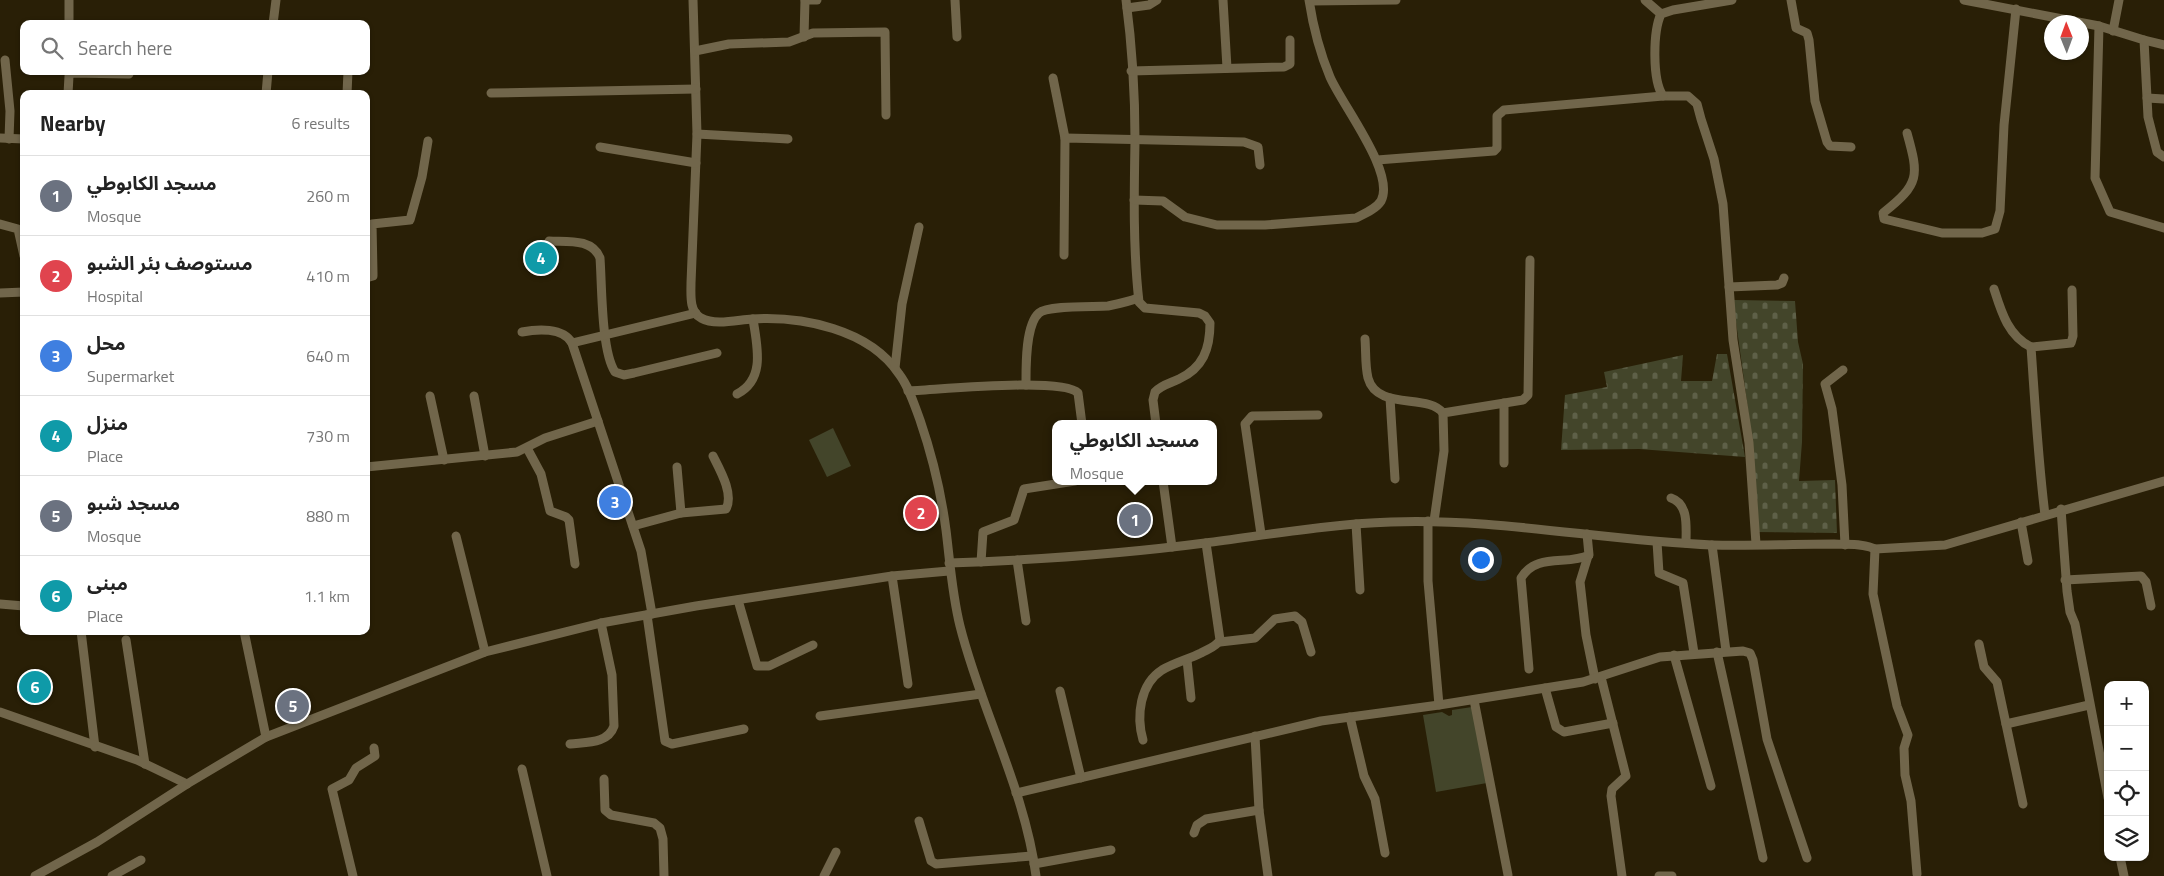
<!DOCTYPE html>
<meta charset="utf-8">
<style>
:root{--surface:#fff;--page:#f2f2f2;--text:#222;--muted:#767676;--line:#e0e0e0;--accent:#7c3aed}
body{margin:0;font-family:"Titillium Web","Noto Sans Arabic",sans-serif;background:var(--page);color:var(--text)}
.controls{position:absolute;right:15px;bottom:15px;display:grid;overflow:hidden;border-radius:10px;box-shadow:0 1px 4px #0004}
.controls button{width:45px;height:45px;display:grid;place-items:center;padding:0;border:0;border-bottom:1px solid var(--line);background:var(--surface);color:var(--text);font:25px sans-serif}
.compass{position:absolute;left:2044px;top:15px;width:45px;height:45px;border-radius:50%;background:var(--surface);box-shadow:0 1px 4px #0004;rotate:359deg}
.you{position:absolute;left:1480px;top:559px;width:18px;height:18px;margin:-12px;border:4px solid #fff;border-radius:50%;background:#1a73e8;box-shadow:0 0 0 8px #1a73e833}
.badge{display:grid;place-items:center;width:32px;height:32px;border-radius:50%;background:var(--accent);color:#fff;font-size:16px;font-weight:700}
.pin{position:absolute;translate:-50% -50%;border:2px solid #fff;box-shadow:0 1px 5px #0006}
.popup{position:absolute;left:1052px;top:420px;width:165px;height:65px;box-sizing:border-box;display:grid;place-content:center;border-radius:10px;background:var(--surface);filter:drop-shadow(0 1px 4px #0005);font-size:16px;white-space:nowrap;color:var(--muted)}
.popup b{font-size:19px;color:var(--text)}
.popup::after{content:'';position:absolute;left:50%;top:100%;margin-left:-10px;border:10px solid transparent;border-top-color:var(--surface)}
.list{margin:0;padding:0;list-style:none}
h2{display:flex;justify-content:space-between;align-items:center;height:65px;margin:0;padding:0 20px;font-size:21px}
h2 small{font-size:16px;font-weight:400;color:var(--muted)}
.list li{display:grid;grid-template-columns:32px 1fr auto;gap:15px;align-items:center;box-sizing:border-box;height:80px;padding:0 20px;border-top:1px solid var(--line)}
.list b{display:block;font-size:19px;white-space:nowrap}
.list p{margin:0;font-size:16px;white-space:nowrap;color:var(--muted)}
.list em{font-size:16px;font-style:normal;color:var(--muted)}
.icon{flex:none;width:28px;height:28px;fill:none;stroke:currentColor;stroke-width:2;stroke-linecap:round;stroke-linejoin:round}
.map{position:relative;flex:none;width:2164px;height:876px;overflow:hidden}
.search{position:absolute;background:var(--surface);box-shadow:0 1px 4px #0004;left:20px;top:20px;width:350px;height:55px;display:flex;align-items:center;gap:12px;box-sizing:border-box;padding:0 18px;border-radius:10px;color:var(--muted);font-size:19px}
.panel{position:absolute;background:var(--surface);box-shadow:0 1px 4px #0004;left:20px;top:90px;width:350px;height:545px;border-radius:10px}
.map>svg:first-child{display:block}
</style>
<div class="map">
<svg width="2164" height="876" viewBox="0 0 2164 876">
<defs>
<pattern id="cemetery-stones" width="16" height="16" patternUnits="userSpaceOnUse" patternTransform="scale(1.25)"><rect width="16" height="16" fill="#43452a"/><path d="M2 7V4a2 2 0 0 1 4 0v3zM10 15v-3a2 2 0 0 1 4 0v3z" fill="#5e6048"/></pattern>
</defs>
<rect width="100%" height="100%" fill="#291f06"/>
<g fill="#43452a">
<polygon points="833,428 851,466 827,477 809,440"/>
<polygon points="1472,707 1487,783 1436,792 1423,715 1442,712 1449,716 1452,715 1452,710"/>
</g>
<g fill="url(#cemetery-stones)">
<polygon points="1733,300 1795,301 1798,342 1803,364 1802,442 1799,481 1835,480 1837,533 1756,532 1748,409"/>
<polygon points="1717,354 1727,354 1745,457 1639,449 1561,450 1565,395 1607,387 1604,372 1683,355 1681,381 1712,381"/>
</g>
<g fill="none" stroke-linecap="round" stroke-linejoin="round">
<g stroke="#71664b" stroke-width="9">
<polyline points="69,0 69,24"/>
<path d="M 693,0 L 697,134 L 691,283 C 691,294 689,312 701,318 C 715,326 737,320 752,319 C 802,316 869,329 899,374 C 909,387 914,404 920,420 C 932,455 941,492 946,530 C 950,562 952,594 960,626 C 981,710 1025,790 1036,876"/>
<polyline points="805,0 817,0"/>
<polyline points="955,0 957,37"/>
<path d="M 1126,0 C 1132,45 1135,96 1135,141 C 1134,195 1133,249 1139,302 L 1145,308 L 1199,313 L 1205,316 L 1210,323 C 1210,349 1203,368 1179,379 C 1171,383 1161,385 1155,392 L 1153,400 L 1156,424"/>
<polyline points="1223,0 1227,68"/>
<polyline points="1645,0 1661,14"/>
<path d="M 1732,0 L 1673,10 L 1661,14 C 1653,31 1652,80 1663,96 L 1688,96 L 1697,104 L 1701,119 L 1714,159 L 1723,204 L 1733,340 L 1749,443 L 1756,544"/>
<polyline points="1791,0 1796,28 1807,33 1809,40 1815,101 1827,142 1830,146 1851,147"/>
<polyline points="1964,0 2099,26 2144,40 2148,117 2157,152 2164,157"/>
<polyline points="1310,1 1396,0"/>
<polyline points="1127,8 1149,5 1157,0"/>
<polyline points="273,24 276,0"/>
<polyline points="2099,26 2095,178 2110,212 2164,228"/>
<polyline points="2113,31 2119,0"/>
<polyline points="804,37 805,0"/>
<polyline points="2144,40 2164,45"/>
<polyline points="695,51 729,44 789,42 813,33 885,32 886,115"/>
<polyline points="5,60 10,111 9,139"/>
<polyline points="1131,71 1284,67 1290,64 1290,40"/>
<polyline points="1053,78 1065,138"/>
<polyline points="491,93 696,89"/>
<polyline points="68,94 69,76 72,73 129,74"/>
<polyline points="266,94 268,71"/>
<polyline points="347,94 348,71"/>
<polyline points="2147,98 2164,99"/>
<path d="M 1907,133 C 1919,176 1920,184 1883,213 L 1884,219 L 1942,233 L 1982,233 L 1995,229 L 2000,211 L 2004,125 L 2016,9"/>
<polyline points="697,134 788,139"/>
<polyline points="0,138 24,139"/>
<polyline points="600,147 696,163"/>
<polyline points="1377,160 1494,151 1497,148 1497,116 1504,110 1663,96"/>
<path d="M 1134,200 L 1163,201 L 1185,217 L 1217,225 L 1265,225 L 1356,218 C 1364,214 1376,209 1381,201 C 1396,173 1342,105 1330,77 C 1320,53 1313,26 1309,0"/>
<polyline points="0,224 18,229 24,256"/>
<path d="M 549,241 C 567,242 592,238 600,258 C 602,284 601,351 615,372 L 624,375 L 634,373 L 717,353"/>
<polyline points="1064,255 1065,138 1244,142 1258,147 1260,165"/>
<polyline points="366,278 373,276 373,273 372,224 410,220 422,177 428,141"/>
<polyline points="1729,287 1777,285 1782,283 1784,278"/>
<path d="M 1994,289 C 2001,311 2008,336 2031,347"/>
<polyline points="0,293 24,292"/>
<path d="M 522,332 C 537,329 563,327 572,343"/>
<path d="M 1365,339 C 1366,351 1365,366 1368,378 C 1377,411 1428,393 1443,413"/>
<polyline points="895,368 902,304 919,227"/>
<polyline points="1843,370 1825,384 1832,409 1842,485 1845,545"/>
<path d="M 1026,385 C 1026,368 1025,325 1039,313 C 1048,305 1093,307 1108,306 C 1118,304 1128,302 1138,298"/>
<path d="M 908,391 C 937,390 1062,377 1078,393 L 1082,424"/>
<path d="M 737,394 C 766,379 757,346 753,319"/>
<polyline points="430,396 444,460"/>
<polyline points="474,396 485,456"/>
<polyline points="1390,398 1395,479"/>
<polyline points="527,448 541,474 550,511 566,517 569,520 575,564"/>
<polyline points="1504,463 1504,403"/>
<polyline points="366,467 517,452 545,438 598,421"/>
<polyline points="677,467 681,513"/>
<polyline points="1163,481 1172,547"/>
<path d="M 1671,498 C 1689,504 1686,527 1686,543"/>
<polyline points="2061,509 2067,591 2070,612 2075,624 2108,798"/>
<path d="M 2045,515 C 2038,459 2035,403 2031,347 L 2071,343 L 2073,336 L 2072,290"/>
<polyline points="1428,521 1428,581 1439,705"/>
<polyline points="1434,521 1444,451 1443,413 1523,400 1528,395 1530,260"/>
<polyline points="2021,522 2028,561"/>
<polyline points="1356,524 1360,590"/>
<path d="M 633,526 L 681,513 L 726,509 C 734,494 720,470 713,456"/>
<polyline points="1261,534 1245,424 1252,416 1318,415"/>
<polyline points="456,536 485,652"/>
<polyline points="1657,542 1659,573 1683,583 1694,653"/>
<polyline points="1712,545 1726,651"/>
<polyline points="1875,549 1873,594 1897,706 1908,735 1904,748 1905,775 1911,801 1917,874"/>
<polyline points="1588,556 1580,582 1586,635 1595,679"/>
<polyline points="1017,560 1026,621"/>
<polyline points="981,562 983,532 1014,520 1024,489 1075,481"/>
<path d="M 949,563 C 1035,560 1121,554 1205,543 C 1267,535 1329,524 1391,522 C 1499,518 1605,541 1712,545 C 1753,546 1793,544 1834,544 C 1846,545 1864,543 1875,549 L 1945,545 L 2164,481"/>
<polyline points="892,576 908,684"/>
<polyline points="2065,580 2141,576 2146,582 2151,606"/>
<polyline points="738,600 757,666 769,666 813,645"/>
<polyline points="0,604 24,606"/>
<polyline points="652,614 641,551 572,343 696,313"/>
<polyline points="647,615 665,741 672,744 744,729"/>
<polyline points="81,631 95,747"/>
<polyline points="244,631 266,737"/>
<polyline points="126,640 145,764"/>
<polyline points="1220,642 1255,638 1275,619 1295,616 1302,622 1311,652"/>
<polyline points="1979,644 1984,667 1997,682 2006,724"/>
<polyline points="1717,652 1763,858"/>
<polyline points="1674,655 1711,786"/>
<polyline points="1187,660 1191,698"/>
<path d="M 1529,669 L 1521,578 C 1537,552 1567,566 1589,555 L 1587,534"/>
<polyline points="1601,677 1626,776 1612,789 1611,796 1622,876"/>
<polyline points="1545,688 1556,727 1564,732 1613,723"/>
<polyline points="1060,691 1081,778"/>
<polyline points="1474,700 1508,875"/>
<polyline points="0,712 137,760 187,784"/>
<polyline points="820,716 981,694"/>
<polyline points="1350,717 1364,776 1375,799 1385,853"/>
<path d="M 1143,740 C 1136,716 1140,684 1162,670 C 1174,663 1189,659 1201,653 C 1208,649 1216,647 1220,640 L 1206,543"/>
<path d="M 570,744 C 586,742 608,744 614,726 L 612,675 L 601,623"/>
<polyline points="522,769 547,876"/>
<polyline points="604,779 605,810 611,815 654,823 660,828 663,839 664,876"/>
<polyline points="1016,793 1321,721 1439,705 1583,682 1660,657 1743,651 1750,653 1753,660 1767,739 1807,858"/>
<polyline points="2023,804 2006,724 2089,705"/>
<polyline points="1259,810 1268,876"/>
<polyline points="919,821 931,861 936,864 1032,856"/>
<polyline points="1194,833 1197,825 1206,819 1259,810 1255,736"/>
<polyline points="2120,857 2124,876"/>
<polyline points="1034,864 1111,850"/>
<polyline points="35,876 97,842 187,784 266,737 485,652 601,623 696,606 892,576 949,571"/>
<polyline points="112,876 141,860"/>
<polyline points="353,876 332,789 349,780 356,768 375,756 374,748"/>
<polyline points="824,876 836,852"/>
<polyline points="1659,876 1672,876"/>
</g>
</g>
</svg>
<div class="controls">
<button>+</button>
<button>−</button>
<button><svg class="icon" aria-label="locate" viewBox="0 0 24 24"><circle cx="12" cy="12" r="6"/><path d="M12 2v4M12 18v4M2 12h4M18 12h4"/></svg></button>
<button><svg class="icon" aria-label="layers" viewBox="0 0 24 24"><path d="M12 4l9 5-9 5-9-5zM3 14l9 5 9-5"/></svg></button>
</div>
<svg class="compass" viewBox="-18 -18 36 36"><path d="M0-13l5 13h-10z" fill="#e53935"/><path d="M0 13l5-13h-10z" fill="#767676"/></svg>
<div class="you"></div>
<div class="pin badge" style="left:1135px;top:520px;background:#6b7280">1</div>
<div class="popup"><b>مسجد الكابوطي</b>Mosque</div>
<div class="pin badge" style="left:921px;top:513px;background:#e0444e">2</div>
<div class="pin badge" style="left:615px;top:502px;background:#3f7fe0">3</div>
<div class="pin badge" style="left:541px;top:258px;background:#0f9aa8">4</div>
<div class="pin badge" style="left:293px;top:706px;background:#6b7280">5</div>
<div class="pin badge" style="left:35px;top:687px;background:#0f9aa8">6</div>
<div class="search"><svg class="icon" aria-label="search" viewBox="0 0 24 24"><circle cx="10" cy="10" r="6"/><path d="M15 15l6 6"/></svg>Search here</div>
<section class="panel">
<h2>Nearby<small>6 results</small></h2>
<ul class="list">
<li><span class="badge" style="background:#6b7280">1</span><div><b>مسجد الكابوطي</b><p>Mosque</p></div><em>260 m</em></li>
<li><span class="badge" style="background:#e0444e">2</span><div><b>مستوصف بئر الشبو</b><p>Hospital</p></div><em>410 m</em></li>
<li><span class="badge" style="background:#3f7fe0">3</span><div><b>محل</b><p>Supermarket</p></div><em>640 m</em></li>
<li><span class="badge" style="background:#0f9aa8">4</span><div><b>منزل</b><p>Place</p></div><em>730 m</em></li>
<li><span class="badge" style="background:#6b7280">5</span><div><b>مسجد شبو</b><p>Mosque</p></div><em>880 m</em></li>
<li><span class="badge" style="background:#0f9aa8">6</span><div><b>مبنى</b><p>Place</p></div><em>1.1 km</em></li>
</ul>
</section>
</div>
